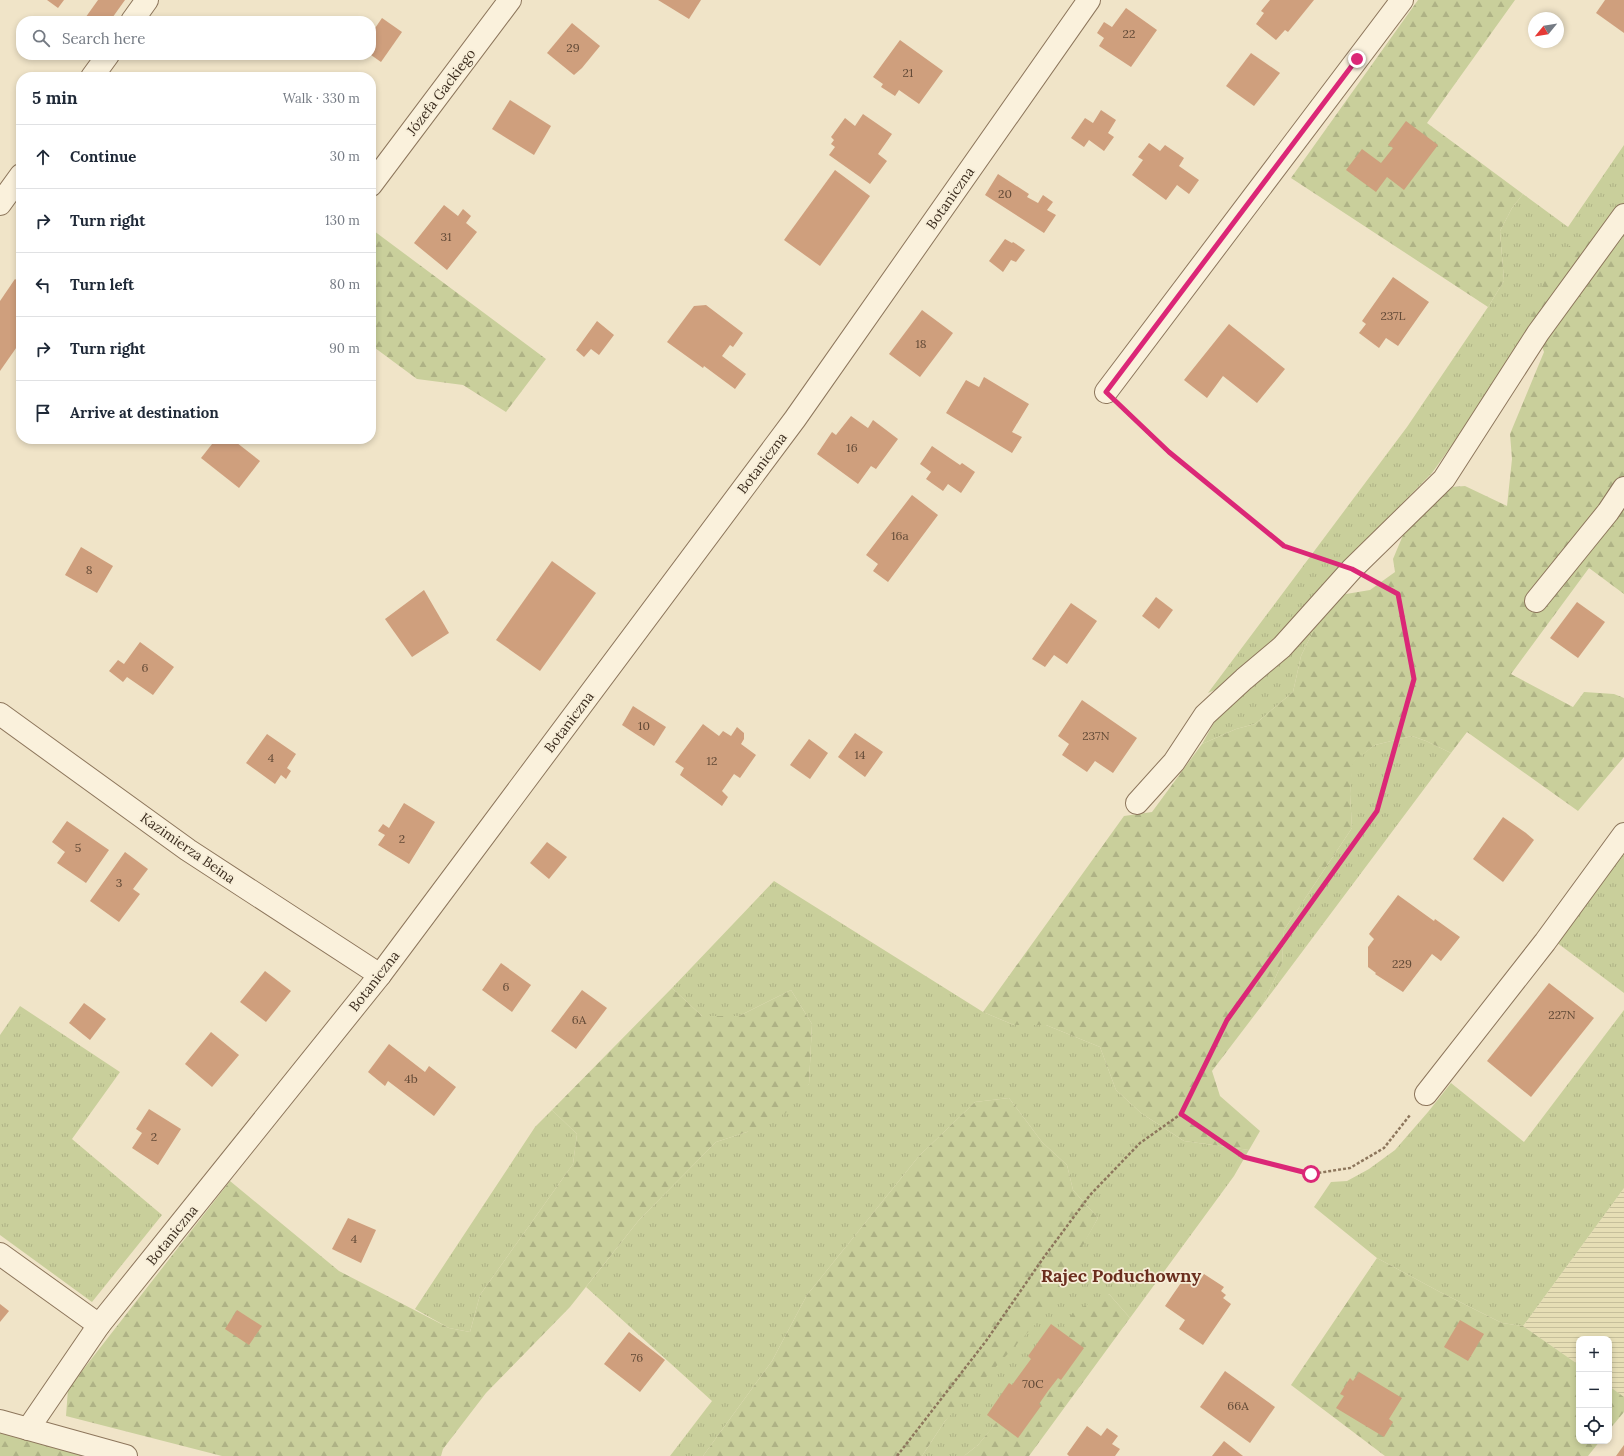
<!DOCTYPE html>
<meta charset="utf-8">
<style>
:root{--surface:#fff;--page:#f2f2f3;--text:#1f2937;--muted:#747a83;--line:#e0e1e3}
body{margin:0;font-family:Lora,serif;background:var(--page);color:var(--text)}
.controls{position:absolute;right:12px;bottom:12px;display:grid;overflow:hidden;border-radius:8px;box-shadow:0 2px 6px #0003}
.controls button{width:36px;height:36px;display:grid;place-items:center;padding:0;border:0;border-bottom:1px solid var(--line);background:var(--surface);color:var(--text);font:20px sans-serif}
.compass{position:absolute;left:1528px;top:12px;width:36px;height:36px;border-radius:50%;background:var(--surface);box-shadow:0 2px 6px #0003;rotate:240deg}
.stop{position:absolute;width:12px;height:12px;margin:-9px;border:3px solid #db2777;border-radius:50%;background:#fff}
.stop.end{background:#db2777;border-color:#fff;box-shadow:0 1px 4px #0008}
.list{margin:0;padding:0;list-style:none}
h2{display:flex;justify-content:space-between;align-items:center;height:52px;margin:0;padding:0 16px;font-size:17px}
h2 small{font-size:13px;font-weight:400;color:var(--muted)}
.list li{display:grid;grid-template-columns:26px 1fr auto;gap:12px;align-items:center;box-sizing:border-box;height:64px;padding:0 16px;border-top:1px solid var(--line)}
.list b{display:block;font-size:15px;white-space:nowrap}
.list em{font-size:13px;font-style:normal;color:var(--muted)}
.icon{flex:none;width:22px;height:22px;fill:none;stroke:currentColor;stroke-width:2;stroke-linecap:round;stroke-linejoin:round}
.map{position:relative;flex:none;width:1624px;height:1456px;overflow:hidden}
.search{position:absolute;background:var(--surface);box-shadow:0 2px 6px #0003;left:16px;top:16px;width:360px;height:44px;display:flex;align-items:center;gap:10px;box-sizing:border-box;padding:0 14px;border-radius:16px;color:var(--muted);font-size:15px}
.panel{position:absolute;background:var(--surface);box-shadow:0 2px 6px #0003;left:16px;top:72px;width:360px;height:372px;border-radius:16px}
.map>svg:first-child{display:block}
</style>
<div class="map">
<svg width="1624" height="1456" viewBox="0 0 1624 1456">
<defs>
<pattern id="farmland-rules" width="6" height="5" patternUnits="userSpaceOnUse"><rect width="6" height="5" fill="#e6deb5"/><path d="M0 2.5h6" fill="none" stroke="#c6bf9b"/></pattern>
<pattern id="grass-tufts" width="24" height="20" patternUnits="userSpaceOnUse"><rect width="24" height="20" fill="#c9cf9b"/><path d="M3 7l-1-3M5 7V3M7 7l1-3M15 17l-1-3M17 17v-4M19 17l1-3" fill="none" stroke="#aeb285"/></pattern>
<pattern id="forest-firs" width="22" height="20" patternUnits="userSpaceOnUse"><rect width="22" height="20" fill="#c9cf9b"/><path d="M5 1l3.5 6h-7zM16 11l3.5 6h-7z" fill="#aeb285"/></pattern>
</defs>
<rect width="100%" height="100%" fill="#f0e4c8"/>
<polygon fill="url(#farmland-rules)" points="1624,1188 1624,1397 1609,1386 1609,1339 1579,1339 1579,1365 1523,1326"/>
<g fill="url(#grass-tufts)">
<polygon points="1624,145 1624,200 1605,217 1535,329 1432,473 1380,526 1258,660 1224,686 1208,693 1407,427 1488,307 1504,281 1500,231 1512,208 1523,194 1568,227"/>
<polygon points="1315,627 1301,656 1293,692 1255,724 1236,729 1202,744 1224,705 1292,649"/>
<polygon points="1412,736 1426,741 1451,753 1263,1004 1282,963 1284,930 1352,828 1350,794 1352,762 1375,745"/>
<polygon points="1624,850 1624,993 1556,942"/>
<polygon points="774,881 983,1012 1014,1025 1046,1025 1100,1047 1116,1090 1141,1113 1184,1141 1249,1150 1234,1176 1130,1318 1109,1294 1040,1363 1008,1409 978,1445 964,1456 922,1456 945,1421 1072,1263 1098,1218 1073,1190 1067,1165 1042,1142 1009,1098 975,1102 919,1156 807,1295 772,1361 703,1456 670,1456 712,1401 586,1287 639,1220 716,1142 747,1132 809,1084 812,1024 791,990 739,1016 702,1016 672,988"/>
<polygon points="20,1006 120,1072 72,1139 162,1215 92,1302 0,1235 0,1035"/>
<polygon points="1624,1010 1624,1188 1523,1326 1502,1323 1440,1292 1377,1258 1314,1207 1331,1182 1347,1181 1369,1169 1395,1150 1428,1112 1451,1083 1524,1142"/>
<polygon points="552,1110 577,1134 573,1164 480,1295 470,1332 449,1328 415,1309 535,1127"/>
</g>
<g fill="url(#forest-firs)">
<polygon points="1418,0 1515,0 1427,123 1523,194 1512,208 1500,231 1504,281 1488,307 1291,178"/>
<polygon points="1624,200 1624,594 1589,568 1511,674 1573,707 1584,692 1614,694 1624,698 1624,757 1578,811 1467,732 1451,753 1426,741 1412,736 1375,745 1353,762 1350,794 1352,828 1284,930 1282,963 1263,1004 1212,1071 1220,1096 1260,1131 1249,1150 1184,1141 1141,1113 1116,1090 1100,1047 1046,1025 1014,1025 983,1012 1124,816 1152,812 1202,744 1236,729 1255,724 1293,692 1301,656 1315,627 1340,595 1370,590 1395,572 1393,559 1406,528 1453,487 1465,486 1507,506 1512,459 1510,434 1544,352 1531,317 1545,279 1568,247"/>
<polygon points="374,231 546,359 506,412 463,385 417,379 371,345 371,234"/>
<polygon points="672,988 702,1016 739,1016 791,990 812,1024 809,1084 787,1112 747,1132 716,1142 639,1220 570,1307 486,1393 443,1449 441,1456 222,1456 66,1416 68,1389 230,1181 339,1271 449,1328 470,1332 480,1295 573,1164 577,1134 552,1110"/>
<polygon points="1009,1098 1042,1142 1067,1165 1073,1190 1098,1218 1045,1314 945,1421 922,1456 703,1456 772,1361 807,1295 919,1156 975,1102"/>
<polygon points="1377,1258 1440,1292 1502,1323 1523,1326 1579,1365 1579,1441 1600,1441 1588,1456 1385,1456 1291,1385"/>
<polygon points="1109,1294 1130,1318 1029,1456 964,1456 978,1445 1008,1408 1040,1363 1074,1311"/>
<polygon points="1609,1386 1624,1397 1624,1412 1609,1430"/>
<polygon points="0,1431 83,1456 0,1456"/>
</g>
<g fill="#cf9f7d">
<polygon points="47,0 64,0 58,8"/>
<polygon points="98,0 125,0 110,21 83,21"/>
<polygon points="658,0 701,0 689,19"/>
<polygon points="1270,0 1314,0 1288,32 1285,30 1276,40 1256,24 1264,13 1261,11"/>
<polygon points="1605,0 1624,0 1624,33 1596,13"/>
<polygon points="1126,8 1157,30 1131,67 1099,46 1104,38 1097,33 1104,22 1112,27"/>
<polygon points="382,18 402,32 381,62 371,55 371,34"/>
<polygon points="572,23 600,46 582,68 574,75 547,53"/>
<polygon points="900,40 943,71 919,104 899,90 895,96 881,87 883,84 873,77"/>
<polygon points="1251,53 1280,73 1254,106 1226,86"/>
<polygon points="510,100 551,126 534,155 492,129"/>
<polygon points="1101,110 1116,120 1108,133 1114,137 1104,151 1089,140 1084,147 1071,138 1085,118 1093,123"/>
<polygon points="863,114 892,134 878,154 887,161 870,184 829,155 835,147 831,144 834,140 831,137 845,118 855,126"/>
<polygon points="1406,121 1438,145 1404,190 1387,177 1376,192 1346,170 1362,149 1381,163 1393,148 1388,145"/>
<polygon points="1149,143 1160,151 1165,145 1184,158 1179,166 1199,180 1189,194 1177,185 1166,200 1132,175 1143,160 1138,157"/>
<polygon points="835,170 870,196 820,266 784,240"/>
<polygon points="998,174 1029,194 1027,197 1038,203 1043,195 1053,202 1047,210 1056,215 1044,233 985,195"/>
<polygon points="444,205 458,216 463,209 471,216 466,223 477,232 447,270 414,243"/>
<polygon points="1005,239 1012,243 1013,242 1025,250 1016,262 1011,260 1003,272 989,261"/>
<polygon points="1393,277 1429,302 1398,346 1386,338 1379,348 1359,333 1366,324 1362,321"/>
<polygon points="15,279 21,283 21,341 0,371 0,301"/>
<polygon points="706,305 743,333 733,347 730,345 722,356 746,374 735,389 704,366 703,368 667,342 694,306"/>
<polygon points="922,310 953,333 920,377 889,354"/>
<polygon points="597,321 614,335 599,355 591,349 584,357 576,350"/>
<polygon points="1229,324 1285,369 1257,403 1223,376 1207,398 1184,380"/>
<polygon points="984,377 1029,404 1012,432 1022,437 1012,453 946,413 966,380 979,387"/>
<polygon points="851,416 868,428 873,420 898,439 876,469 871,466 858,484 817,454 832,432 836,435"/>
<polygon points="216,439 232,439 260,461 239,488 201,458"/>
<polygon points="932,446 960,465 962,463 975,472 961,493 948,484 943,491 926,479 931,472 920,464"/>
<polygon points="912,495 938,515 888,582 873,571 878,564 866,555"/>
<polygon points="81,547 113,566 97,593 65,575"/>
<polygon points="552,561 596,593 540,671 496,640"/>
<polygon points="424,590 449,633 412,657 385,619"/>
<polygon points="1156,597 1173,610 1159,629 1142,616"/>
<polygon points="1577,602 1605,622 1578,658 1550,638"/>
<polygon points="1071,603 1097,621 1067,664 1054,655 1045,667 1032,659"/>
<polygon points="140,642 174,667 153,695 127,677 123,682 109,671 118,660 124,664"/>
<polygon points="1082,700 1137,738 1113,773 1095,761 1087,772 1062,755 1069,744 1058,736"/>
<polygon points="633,706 666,727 654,746 622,725"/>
<polygon points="703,724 719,736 723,731 731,736 737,727 744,733 744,739 741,744 756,755 740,778 734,774 722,791 728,797 722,806 680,775 684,768 675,762"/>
<polygon points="855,733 883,752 865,777 838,757"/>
<polygon points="267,734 296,754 287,768 291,771 286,779 281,775 275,784 246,763"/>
<polygon points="809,739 828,753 810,779 790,765"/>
<polygon points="404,803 435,822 409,864 378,845 385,835 378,831 383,824 389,828"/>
<polygon points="1503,817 1526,833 1534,840 1503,882 1473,859"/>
<polygon points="67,821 109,850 86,883 57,863 65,852 52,842"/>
<polygon points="547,842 567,857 549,879 530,863"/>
<polygon points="125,852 148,869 133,889 140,894 119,922 90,901"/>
<polygon points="1398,895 1434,921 1435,919 1460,937 1441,961 1432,954 1403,992 1375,974 1376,973 1368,967 1368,947 1374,939 1369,934"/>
<polygon points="501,963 531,985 512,1012 482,990"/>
<polygon points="265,971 291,991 266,1022 240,1002"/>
<polygon points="1549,983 1594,1018 1531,1097 1487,1061"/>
<polygon points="582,990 607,1008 576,1049 551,1031"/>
<polygon points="84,1003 106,1019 90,1040 69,1023"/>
<polygon points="211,1032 239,1055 212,1087 185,1064"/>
<polygon points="389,1044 425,1072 429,1066 456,1087 434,1116 388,1081 385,1086 368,1072"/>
<polygon points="149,1109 181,1129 158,1165 132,1148 142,1133 136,1129"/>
<polygon points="348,1218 376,1230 361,1263 332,1249"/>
<polygon points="1204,1274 1224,1287 1221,1291 1226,1295 1223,1298 1231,1304 1203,1345 1179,1329 1185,1320 1165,1306 1185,1277 1197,1285"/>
<polygon points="0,1304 9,1311 0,1322"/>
<polygon points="237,1310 262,1326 249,1345 225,1329"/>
<polygon points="1460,1320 1484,1334 1468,1361 1444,1347"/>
<polygon points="1051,1324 1084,1348 1061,1380 1058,1378 1048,1391 1039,1404 1041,1406 1018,1438 987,1415 1009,1383 1012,1385 1031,1359 1028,1356"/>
<polygon points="629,1332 665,1360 640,1392 604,1364"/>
<polygon points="1225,1371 1275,1407 1250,1443 1200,1407"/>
<polygon points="1359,1372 1402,1398 1389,1419 1393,1422 1384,1437 1336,1408 1344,1396 1340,1394 1350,1378 1353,1381"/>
<polygon points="1087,1426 1101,1436 1107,1428 1118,1436 1112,1444 1120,1449 1115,1456 1069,1456 1067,1454"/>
<polygon points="1224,1441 1243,1456 1212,1456"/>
<polygon points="1624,1445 1624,1456 1616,1456"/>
</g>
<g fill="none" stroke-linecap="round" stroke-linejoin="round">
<g stroke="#8d765c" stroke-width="24">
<g id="street">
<polyline points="132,21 147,0"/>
<polyline points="92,77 108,55"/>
<polyline points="371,185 510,0"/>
<polyline points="0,204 21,175"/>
<polyline points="1106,392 1402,0"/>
<polyline points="1536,601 1608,512 1624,488"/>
<polyline points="0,714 188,850 380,975"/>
<polyline points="1137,803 1174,762 1205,715 1244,679 1282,647 1352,569 1444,479 1538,333 1624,215"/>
<polyline points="1426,1094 1545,942 1624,834"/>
<polyline points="0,1254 99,1325"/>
<polyline points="0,1421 126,1456"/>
<polyline points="28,1429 99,1325 380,975 795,419 1089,0"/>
</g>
</g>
<g stroke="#8d765c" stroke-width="2.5" stroke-dasharray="3 2" stroke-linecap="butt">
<polyline points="1124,410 1169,453 1284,546 1324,560"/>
<polyline points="1181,1114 1227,1020 1377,811 1414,679 1398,594 1376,583"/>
<polyline points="897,1456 986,1341 1044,1257 1090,1195 1140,1143 1181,1114 1243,1157 1311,1174 1350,1168 1384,1148 1410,1115"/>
</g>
<use href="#street" stroke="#faf1dc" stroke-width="22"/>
</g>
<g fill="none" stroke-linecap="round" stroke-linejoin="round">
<polyline stroke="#db2777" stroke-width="5" points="1311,1174 1244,1157 1181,1114 1227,1020 1377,811 1414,679 1398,594 1352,569 1284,546 1169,452 1106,392 1357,59"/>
</g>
<g text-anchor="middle" stroke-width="3.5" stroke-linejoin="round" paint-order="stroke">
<g font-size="12" fill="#624a37">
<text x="1129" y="38">22</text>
<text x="573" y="52">29</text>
<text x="908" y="77">21</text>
<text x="1005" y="198">20</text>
<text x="446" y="241">31</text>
<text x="1393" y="320">237L</text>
<text x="921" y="348">18</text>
<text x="852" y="452">16</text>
<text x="900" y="540">16a</text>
<text x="89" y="574">8</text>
<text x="145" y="672">6</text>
<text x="644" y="730">10</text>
<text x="1096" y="740">237N</text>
<text x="860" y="759">14</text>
<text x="271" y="762">4</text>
<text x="712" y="765">12</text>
<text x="402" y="843">2</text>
<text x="78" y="852">5</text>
<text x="119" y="887">3</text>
<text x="1402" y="968">229</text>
<text x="506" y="991">6</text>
<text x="1562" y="1019">227N</text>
<text x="579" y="1024">6A</text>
<text x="411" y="1083">4b</text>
<text x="154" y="1141">2</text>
<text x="354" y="1243">4</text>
<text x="637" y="1362">76</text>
<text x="1033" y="1388">70C</text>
<text x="1238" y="1410">66A</text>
</g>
<g font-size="14" fill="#3d2e20" stroke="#f7eed8">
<text transform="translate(441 92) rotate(-53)" y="5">Józefa Gackiego</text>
<text transform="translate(950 198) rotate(-55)" y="5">Botaniczna</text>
<text transform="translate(762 463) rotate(-53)" y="5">Botaniczna</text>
<text transform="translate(569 722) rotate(-53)" y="5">Botaniczna</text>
<text transform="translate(188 848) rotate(35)" y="5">Kazimierza Beina</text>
<text transform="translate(374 981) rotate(-52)" y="5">Botaniczna</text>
<text transform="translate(172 1235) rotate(-51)" y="5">Botaniczna</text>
</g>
<g font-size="18" font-weight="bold" fill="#6b2e1e" stroke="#f7eed8">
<text x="1121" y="1282">Rajec Poduchowny</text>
</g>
</g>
</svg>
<div class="controls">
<button>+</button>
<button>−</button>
<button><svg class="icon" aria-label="locate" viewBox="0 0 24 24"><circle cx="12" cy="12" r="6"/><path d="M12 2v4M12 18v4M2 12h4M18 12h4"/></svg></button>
</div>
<svg class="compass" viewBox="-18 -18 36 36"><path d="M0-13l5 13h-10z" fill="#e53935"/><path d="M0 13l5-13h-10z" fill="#747a83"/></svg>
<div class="stop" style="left:1311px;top:1174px"></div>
<div class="stop end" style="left:1357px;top:59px"></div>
<div class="search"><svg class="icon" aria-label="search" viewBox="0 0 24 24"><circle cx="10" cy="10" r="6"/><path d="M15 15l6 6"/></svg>Search here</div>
<section class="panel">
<h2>5 min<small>Walk · 330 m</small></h2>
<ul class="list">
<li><svg class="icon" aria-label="ahead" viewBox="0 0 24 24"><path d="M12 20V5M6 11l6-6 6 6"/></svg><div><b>Continue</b></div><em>30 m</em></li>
<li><svg class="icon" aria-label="right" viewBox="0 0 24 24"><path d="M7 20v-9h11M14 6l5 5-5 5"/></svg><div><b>Turn right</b></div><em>130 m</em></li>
<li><svg class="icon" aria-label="left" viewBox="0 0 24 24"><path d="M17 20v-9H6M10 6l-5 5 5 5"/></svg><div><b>Turn left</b></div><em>80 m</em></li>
<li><svg class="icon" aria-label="right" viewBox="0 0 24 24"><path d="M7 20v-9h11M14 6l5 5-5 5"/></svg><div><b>Turn right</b></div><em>90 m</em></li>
<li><svg class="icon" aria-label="arrive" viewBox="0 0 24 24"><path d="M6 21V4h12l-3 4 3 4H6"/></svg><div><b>Arrive at destination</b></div></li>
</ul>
</section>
</div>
